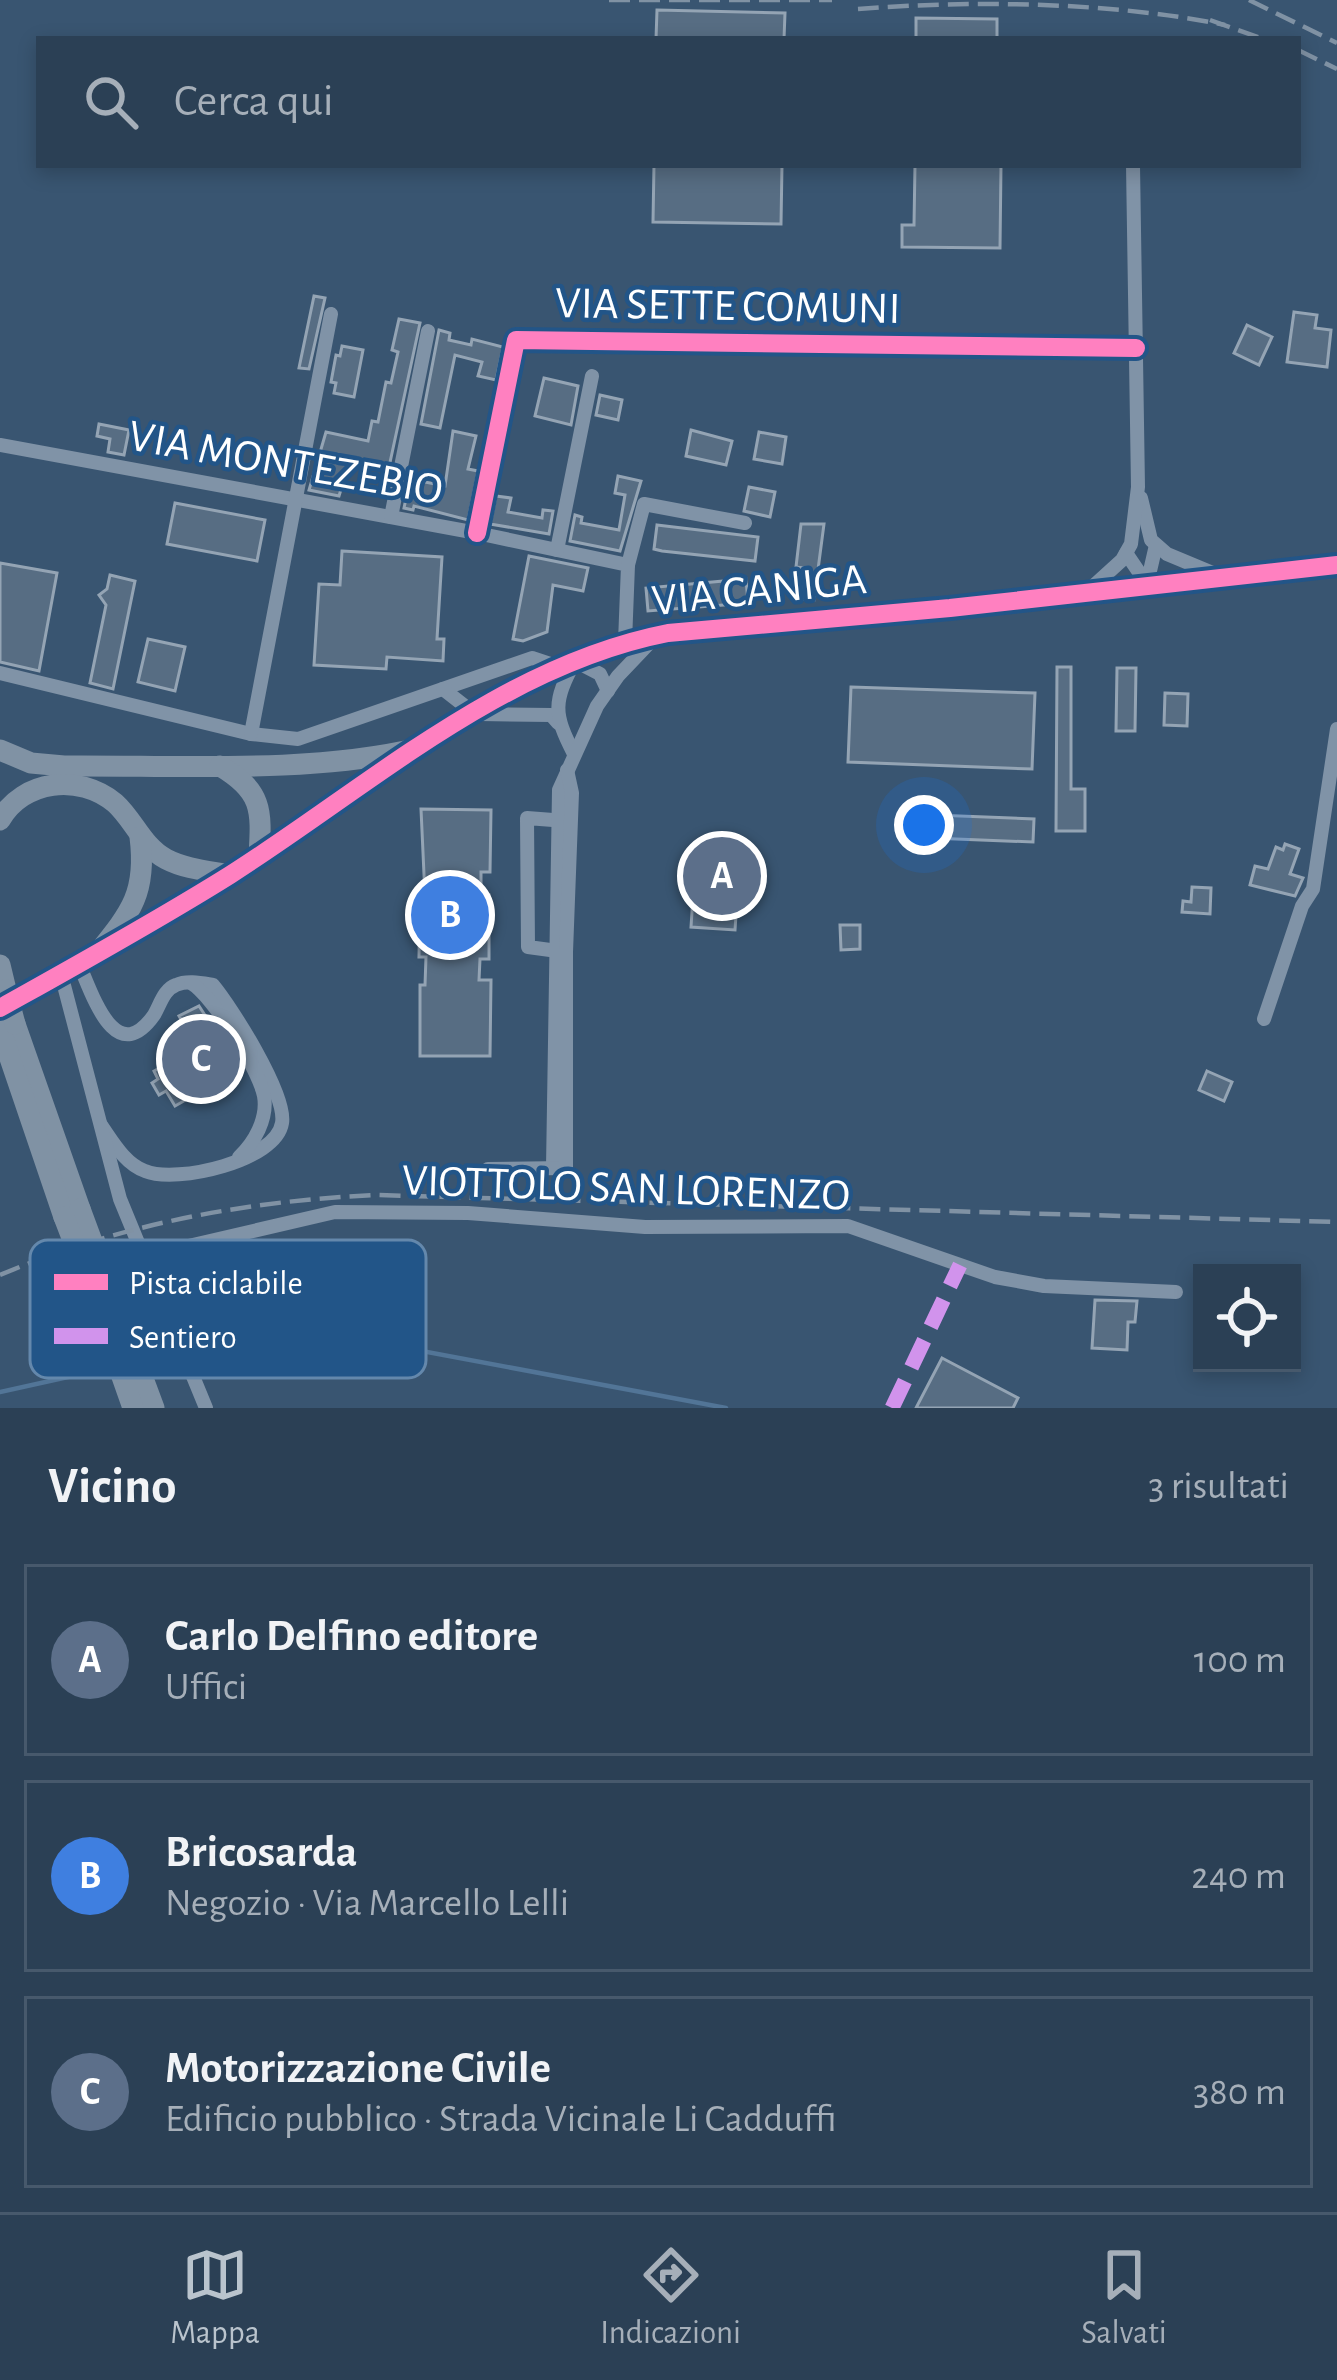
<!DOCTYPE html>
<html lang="it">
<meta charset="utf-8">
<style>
:root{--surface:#2b4055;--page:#33475b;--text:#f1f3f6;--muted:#a6afb9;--line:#47596c;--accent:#bac4cd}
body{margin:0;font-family:"Alegreya Sans",sans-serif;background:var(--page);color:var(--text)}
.controls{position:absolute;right:36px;bottom:36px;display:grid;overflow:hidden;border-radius:0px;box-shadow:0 6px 18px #0003}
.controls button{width:108px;height:108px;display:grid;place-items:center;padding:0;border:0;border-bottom:3px solid var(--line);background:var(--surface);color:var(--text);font:60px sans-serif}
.you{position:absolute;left:924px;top:825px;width:42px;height:42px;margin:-30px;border:9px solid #fff;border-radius:50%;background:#1a73e8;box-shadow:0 0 0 18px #1a73e833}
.badge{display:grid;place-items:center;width:78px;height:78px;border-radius:50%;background:var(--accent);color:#fff;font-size:39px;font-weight:700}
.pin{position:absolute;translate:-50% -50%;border:6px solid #fff;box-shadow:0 3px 12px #0006}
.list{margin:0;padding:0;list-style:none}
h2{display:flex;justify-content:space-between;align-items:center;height:156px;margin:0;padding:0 48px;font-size:51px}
h2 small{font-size:39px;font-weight:400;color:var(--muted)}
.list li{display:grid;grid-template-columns:78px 1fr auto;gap:36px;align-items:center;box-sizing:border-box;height:192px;margin:0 24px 24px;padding:0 24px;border:3px solid var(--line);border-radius:0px}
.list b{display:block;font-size:45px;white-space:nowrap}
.list p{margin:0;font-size:39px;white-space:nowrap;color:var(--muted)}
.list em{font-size:39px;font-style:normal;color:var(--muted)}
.icon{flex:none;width:66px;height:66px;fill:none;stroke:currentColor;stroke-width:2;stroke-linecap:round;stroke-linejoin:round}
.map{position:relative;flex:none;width:1337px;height:1408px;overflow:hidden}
.search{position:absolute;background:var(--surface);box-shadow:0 6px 18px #0003;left:36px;right:36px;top:36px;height:132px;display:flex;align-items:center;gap:30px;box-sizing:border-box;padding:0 42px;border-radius:0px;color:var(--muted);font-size:45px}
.sheet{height:804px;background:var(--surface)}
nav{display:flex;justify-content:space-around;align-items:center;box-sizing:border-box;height:168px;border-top:3px solid var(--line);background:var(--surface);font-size:33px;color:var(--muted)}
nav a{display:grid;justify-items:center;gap:6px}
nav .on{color:var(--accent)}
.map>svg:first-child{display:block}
</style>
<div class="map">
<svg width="1337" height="1408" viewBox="0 0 1337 1408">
<rect width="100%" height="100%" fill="#395571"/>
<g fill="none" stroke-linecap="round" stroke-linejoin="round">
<g stroke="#527597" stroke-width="4.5">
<polyline points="165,1355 347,1337 726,1408"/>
<polyline points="0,1392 77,1375"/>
</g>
</g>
<g fill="#576d83" stroke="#94a4b4" stroke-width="3">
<polygon points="657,10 785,13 784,39 656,39"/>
<polygon points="916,18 997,19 997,39 916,39"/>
<polygon points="654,165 782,165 781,224 653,222"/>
<polygon points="915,165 1001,165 1000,248 902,247 902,225 914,225"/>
<polygon points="314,296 325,298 309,369 299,368"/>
<polygon points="1294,312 1317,315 1315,328 1331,330 1327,367 1287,362"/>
<polygon points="399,319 420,323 389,467 350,460 339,496 309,490 326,432 368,441 372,421 378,422 386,382 391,383 398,352 392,350"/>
<polygon points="1247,325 1272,337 1259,365 1234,353"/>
<polygon points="439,330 450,333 449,340 471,345 472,339 503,347 496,380 478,376 482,362 455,355 440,428 421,424"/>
<polygon points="342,346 363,350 354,397 334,393 336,383 331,382 336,355 340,356"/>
<polygon points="544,378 578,386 571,425 535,416"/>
<polygon points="600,395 622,400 618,420 596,415"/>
<polygon points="99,424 129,430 124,455 108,452 110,439 97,436"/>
<polygon points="691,430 732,441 726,465 686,456"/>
<polygon points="453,431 476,436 468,469 478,471 468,520 414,506 413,510 404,508 410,479 445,486"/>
<polygon points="759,432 786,437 782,464 754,459"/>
<polygon points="618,476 641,481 620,551 570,541 575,515 582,517 581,523 619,530 625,495 615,493"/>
<polygon points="749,487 775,492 770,517 744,511"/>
<polygon points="496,496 511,498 508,512 542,518 543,510 553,511 549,534 490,524"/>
<polygon points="175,503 265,520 257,561 167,544"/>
<polygon points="801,524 824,524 814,600 793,599 795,575 805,574 805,568 796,567"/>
<polygon points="657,525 758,537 755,561 662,551 654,549"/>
<polygon points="342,551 442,557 437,639 444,639 443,661 387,657 386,669 314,665 319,584 340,585"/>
<polygon points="529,556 588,568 583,591 553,585 547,632 523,641 513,639"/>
<polygon points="0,563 57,573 39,671 0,662"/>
<polygon points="110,575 135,581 113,689 90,683 106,605 99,595 107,589"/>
<polygon points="746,579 748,603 648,611 646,588"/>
<polygon points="148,639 185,647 175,691 138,682"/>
<polygon points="1057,667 1071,667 1071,789 1085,789 1085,831 1056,831"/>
<polygon points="1117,668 1136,668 1135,731 1116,731"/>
<polygon points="851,687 1035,693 1032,769 848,762"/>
<polygon points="1165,693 1188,694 1187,726 1164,725"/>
<polygon points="421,809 491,810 490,872 481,872 481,895 489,895 489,959 480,959 479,980 491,980 490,1056 420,1056 420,985 425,985 426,957 419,957 420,896 425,896"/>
<polygon points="908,814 1034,819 1033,842 907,837"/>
<polygon points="1285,844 1299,849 1290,874 1303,878 1295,896 1250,885 1255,866 1268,869 1276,847 1283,850"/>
<polygon points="708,854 740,856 735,930 691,927 693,897 705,898"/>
<polygon points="1192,887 1211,888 1210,914 1182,912 1183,901 1191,902"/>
<polygon points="840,925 860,925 860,949 841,950"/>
<polygon points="199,1006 240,1069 175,1106 166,1091 159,1095 152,1083 158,1079 154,1071 197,1047 179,1016"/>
<polygon points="1207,1071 1232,1082 1224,1101 1199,1090"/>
<polygon points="1095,1300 1137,1301 1135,1322 1128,1322 1127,1350 1092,1348"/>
<polygon points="942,1358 1018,1398 1013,1408 916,1408"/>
</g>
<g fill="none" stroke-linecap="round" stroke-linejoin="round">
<g stroke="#8093a7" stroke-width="14">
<polyline points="0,445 477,533 628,565 625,642"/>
<polyline points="1141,498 1151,540 1167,554 1215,574"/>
<polyline points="391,517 428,331"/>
<polyline points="477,533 516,340 1136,348"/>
<polyline points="557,550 592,376"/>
<polyline points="1126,553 1147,584"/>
<polyline points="628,565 644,504 745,523"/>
<polyline points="1147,584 1156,545"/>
<polyline points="1089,590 1122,560 1131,544 1138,487 1133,165"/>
<polyline points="575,661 600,674 608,691"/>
<polyline points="0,673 251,734 298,739 532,658 559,667"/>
<polyline points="443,689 475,714"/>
<polyline points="480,714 551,715 558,723"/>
<polyline points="251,734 331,314"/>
<path d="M 574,754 C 553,713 553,702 575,661"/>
<polyline points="565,952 528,947 527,818 566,821"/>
<path d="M 79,964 C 92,993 115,1070 154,1015 C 160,1005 164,989 176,985 C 187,980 201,983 213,985 C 232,1008 287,1095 282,1123 C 276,1161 177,1184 145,1171 C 125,1164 113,1142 101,1125"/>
<polyline points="61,974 120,1199 206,1408"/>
<path d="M 191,983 C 213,996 259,1070 264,1096 C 268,1119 254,1143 239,1157"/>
<path d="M 6,1004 C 81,963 156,921 229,875 C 368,788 502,665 668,633 L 950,608 L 1337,565"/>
<polyline points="1264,1019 1302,906 1313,889 1337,729"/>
<polyline points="553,1168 559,790 597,706 618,676 657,635"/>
<polyline points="488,1169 566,1168 566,952 572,793 567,770"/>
<polyline points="141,1257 335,1212 468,1213 645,1227 848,1226 995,1277 1044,1286 1176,1292"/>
</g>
<g stroke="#8092a4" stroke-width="21">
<path d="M 0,750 L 31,763 L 64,766 C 176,765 310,774 419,748"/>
<path d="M 220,766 C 262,791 262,809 259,855"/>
<path d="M 0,820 C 23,780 79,773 115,803 C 134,820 142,846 166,859 C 185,869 209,871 230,875"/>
<path d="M 97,954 C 131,912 147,893 140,837"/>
<polyline points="0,965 6,990"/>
<polyline points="15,1024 80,1209"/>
<polyline points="0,1029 64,1217"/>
<polyline points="103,1271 154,1408"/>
<polyline points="87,1277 133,1408"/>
</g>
<g stroke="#8092a4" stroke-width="4.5" stroke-dasharray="21 9" stroke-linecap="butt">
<polyline points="609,0 832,0"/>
<polyline points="1249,0 1337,43"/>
<path d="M 858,9 C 973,0 1113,2 1225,25"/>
<polyline points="1210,20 1263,39"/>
<polyline points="1298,50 1337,69"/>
<path d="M 0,1275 C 121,1224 245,1201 376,1195 L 1337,1222"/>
</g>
<g stroke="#8092a4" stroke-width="21">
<polyline points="6,990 15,1024"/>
<polyline points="80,1209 103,1271"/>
<polyline points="64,1217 87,1277"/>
</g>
<polyline stroke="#d193ec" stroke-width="15" stroke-dasharray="30 15" stroke-linecap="butt" points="892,1408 960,1265"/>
<g stroke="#258" stroke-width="26">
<g id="cycleway">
<polyline points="477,533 516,340 1136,348"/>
<path d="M 0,1008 C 77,965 155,922 230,875 C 368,787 503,665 668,633 L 950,608 L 1337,565"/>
</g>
</g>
<use href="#cycleway" stroke="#ff80c0" stroke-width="18"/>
</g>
<g text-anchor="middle" stroke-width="9" stroke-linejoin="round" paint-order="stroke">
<g font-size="45" fill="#fff" stroke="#258">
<text transform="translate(728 304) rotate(1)" y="16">VIA SETTE COMUNI</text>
<text transform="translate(286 461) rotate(10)" y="16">VIA MONTEZEBIO</text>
<text transform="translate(759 588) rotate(-6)" y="16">VIA CANIGA</text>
<text transform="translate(626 1186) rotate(2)" y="16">VIOTTOLO SAN LORENZO</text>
</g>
</g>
<rect x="30" y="1240" width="396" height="138" rx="18" fill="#258" stroke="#6488ac" stroke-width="3"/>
<rect x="54" y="1274" width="54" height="16" fill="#ff80c0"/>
<rect x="54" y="1328" width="54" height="16" fill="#d193ec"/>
<g font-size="33" fill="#fff">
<text x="129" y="1294">Pista ciclabile</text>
<text x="129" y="1348">Sentiero</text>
</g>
</svg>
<div class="controls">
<button><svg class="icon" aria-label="locate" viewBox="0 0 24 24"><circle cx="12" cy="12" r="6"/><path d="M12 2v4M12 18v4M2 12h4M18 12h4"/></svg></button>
</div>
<div class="you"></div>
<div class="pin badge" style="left:722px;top:876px;background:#5c6f8a">A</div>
<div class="pin badge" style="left:450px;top:915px;background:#3f7fe0">B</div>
<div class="pin badge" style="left:201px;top:1059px;background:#5c6f8a">C</div>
<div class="search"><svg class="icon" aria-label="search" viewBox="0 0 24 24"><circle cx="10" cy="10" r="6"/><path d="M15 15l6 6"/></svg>Cerca qui</div>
</div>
<section class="sheet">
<h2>Vicino<small>3 risultati</small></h2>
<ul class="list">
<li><span class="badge" style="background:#5c6f8a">A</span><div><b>Carlo Delfino editore</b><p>Uffici</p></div><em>100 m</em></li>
<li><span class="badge" style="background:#3f7fe0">B</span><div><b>Bricosarda</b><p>Negozio · Via Marcello Lelli</p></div><em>240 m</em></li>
<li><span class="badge" style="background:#5c6f8a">C</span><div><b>Motorizzazione Civile</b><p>Edificio pubblico · Strada Vicinale Li Cadduffi</p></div><em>380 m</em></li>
</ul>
</section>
<nav>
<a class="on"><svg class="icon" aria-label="map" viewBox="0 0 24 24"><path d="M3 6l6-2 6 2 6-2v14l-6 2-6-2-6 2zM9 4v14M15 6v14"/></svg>Mappa</a>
<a><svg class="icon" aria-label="directions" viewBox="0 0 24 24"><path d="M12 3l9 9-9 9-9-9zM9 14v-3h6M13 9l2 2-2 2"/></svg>Indicazioni</a>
<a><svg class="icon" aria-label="saved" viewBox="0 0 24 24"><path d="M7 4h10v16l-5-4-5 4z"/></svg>Salvati</a>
</nav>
